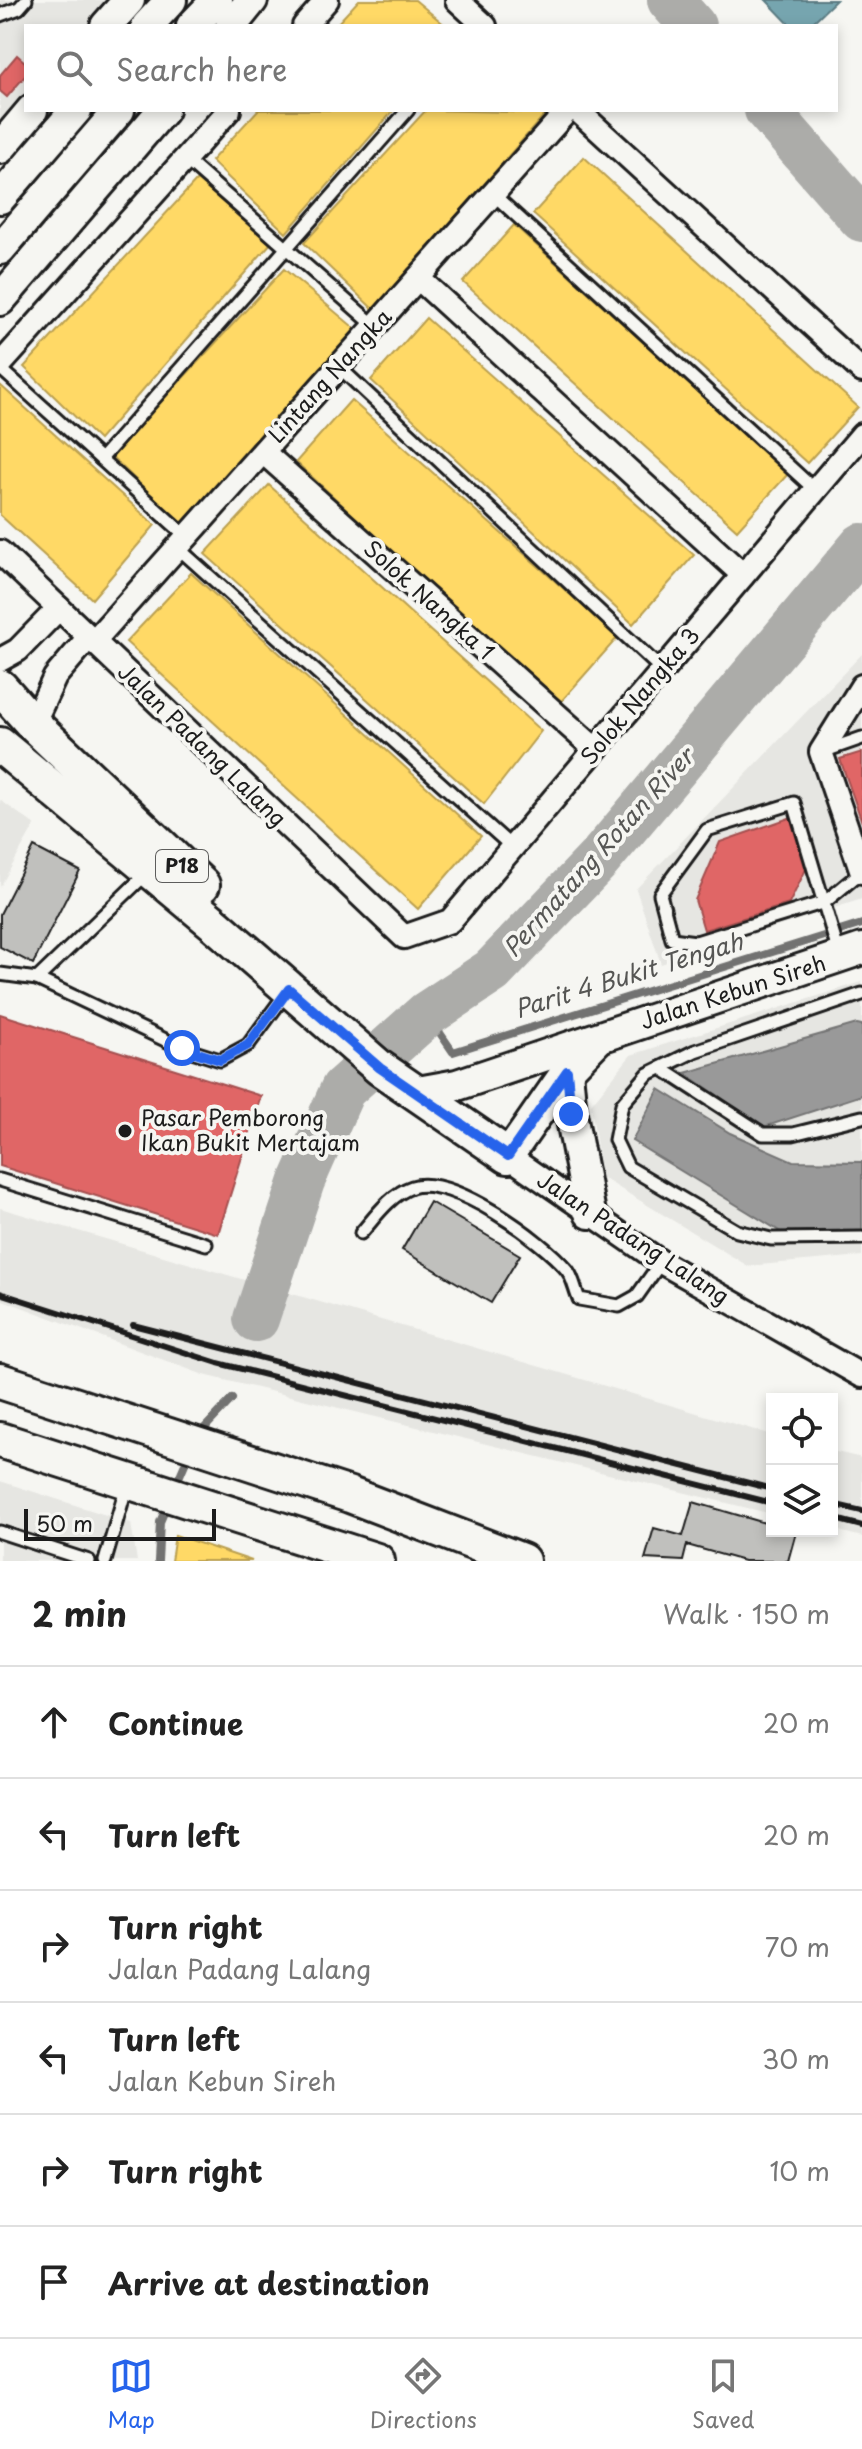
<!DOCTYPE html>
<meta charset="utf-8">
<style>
:root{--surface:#fff;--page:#f2f2f2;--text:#222;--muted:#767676;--line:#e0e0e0;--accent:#2563eb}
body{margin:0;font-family:"Playpen Sans",sans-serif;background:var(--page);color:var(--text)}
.controls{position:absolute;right:24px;bottom:24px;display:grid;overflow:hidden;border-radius:0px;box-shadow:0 4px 12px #0003}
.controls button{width:72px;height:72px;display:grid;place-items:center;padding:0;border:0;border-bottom:2px solid var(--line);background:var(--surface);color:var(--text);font:40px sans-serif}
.scale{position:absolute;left:24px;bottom:20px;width:192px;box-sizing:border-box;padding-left:8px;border:4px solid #1c1c1c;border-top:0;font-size:22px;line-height:28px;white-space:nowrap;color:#1c1c1c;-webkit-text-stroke:6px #f6f6f2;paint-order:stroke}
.stop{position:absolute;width:24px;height:24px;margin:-18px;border:6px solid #2563eb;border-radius:50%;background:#fff}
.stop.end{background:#2563eb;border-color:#fff;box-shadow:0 2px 8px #0008}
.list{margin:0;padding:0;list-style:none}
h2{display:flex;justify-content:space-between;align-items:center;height:104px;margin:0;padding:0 32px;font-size:34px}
h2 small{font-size:26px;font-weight:400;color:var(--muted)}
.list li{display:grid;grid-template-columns:52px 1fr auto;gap:24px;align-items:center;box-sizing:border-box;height:112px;padding:0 32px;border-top:2px solid var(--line)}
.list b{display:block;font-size:30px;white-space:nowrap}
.list p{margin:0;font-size:26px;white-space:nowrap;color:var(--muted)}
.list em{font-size:26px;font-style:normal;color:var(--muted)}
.icon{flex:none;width:44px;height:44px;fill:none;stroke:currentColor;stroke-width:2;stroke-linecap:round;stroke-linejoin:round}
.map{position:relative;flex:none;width:862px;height:1561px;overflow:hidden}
.search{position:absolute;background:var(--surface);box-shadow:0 4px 12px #0003;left:24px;right:24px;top:24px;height:88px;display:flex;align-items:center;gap:20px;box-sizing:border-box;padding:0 28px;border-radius:0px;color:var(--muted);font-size:30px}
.sheet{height:776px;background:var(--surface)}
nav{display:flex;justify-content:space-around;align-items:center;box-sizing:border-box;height:112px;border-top:2px solid var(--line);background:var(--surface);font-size:22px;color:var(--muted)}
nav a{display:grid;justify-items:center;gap:4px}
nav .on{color:var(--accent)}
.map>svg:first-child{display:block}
</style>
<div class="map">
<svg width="862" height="1561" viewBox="0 0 862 1561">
<rect width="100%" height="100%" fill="#f6f6f2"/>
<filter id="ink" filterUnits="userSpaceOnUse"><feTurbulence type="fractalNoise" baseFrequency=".0125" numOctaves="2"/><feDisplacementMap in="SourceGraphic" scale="16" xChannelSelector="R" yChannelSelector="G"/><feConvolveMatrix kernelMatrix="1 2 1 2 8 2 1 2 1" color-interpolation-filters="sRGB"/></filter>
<g filter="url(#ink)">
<g fill="#e6e6e2">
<polygon points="0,0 117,0 97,26 26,26 26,110 0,151"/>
<polygon points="862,654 862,899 661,964 636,889"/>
<polygon points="0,800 35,825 0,887"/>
<polygon points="862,982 862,1256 748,1266 601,1177 591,1104 631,1055"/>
<polygon points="0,1208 772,1435 772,1514 204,1375 0,1299"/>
<polygon points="832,1451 862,1458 862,1537 832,1529"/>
<polygon points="0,1481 131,1523 137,1561 0,1561"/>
</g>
<g fill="#ffd966" stroke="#bba050" stroke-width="2">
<polygon points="359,0 415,0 446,26 335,26"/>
<polygon points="258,110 394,110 286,233 211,161"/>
<polygon points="426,110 546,113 374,310 304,243"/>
<polygon points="584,157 858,407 807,463 533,214"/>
<polygon points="197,180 271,243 99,440 24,367"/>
<polygon points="514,225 788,474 737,530 463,282"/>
<polygon points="284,269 358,331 186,528 111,456"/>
<polygon points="426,318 694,555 633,624 371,380"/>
<polygon points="0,385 155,525 92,599 0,515"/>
<polygon points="351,400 618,637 558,705 296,462"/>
<polygon points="269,485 541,731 484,804 205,554"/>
<polygon points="191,573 481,836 418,909 126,642"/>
<polygon points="175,1535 252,1561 171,1561"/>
</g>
<g fill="#e06666" stroke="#a55050" stroke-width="2">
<polygon points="17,55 26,63 26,75 7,97 0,91 0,75"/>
<polygon points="862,752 862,822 840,759"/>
<polygon points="792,817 809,863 789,904 704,930 695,900 720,842"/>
<polygon points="0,1014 261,1096 218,1234 0,1166"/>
</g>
<polygon fill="#76a5af" stroke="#5b7c83" stroke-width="2" points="766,0 836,0 809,26 791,26"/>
<g fill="#999" stroke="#747474" stroke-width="2">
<polygon points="857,1024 862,1025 862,1095 764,1127 685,1073"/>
<polygon points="659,1089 730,1133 793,1161 862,1162 862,1231 781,1232 632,1141"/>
</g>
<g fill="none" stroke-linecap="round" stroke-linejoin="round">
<g stroke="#727271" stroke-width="8">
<polyline points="427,1014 453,1052 862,924"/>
<polyline points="197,1436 232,1399"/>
<polyline points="175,1487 190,1452"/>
<polyline points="158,1561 160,1522 168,1503"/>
</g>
<g stroke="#acaca9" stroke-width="46">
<polyline points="670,0 693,26"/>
<polyline points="767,110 862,219"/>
<polyline points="256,1319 302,1181 343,1089 427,1014 492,971 600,858 862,546"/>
</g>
</g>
<g fill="#c0c0bd" stroke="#1c1c1c" stroke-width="2">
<polygon points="34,847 80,871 33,964 0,947 0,914"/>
<polygon points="430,1202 520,1255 491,1303 402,1250"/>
<polygon points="693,1502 772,1525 772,1531 796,1532 788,1561 744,1561 687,1545 683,1561 645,1559 654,1528 683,1536"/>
</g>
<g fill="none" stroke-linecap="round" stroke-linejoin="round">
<g stroke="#1c1c1c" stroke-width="17">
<g id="lane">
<polyline points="0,15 19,8 26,0"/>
<polyline points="185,159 375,326"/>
<polyline points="493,194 815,490"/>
<polyline points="339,367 662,670"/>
<polyline points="0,368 187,537"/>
<polyline points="101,459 408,110"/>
<polyline points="177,547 512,847"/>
<polyline points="825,751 862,738"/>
<polyline points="147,873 37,979 182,1048 220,1060 248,1045 287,992"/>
<polyline points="839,954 794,803 707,830 660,894 672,939 696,942 825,902 860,873"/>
<polyline points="0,974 37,979"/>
<polyline points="862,994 695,1051 648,1074 622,1104 615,1140 628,1167 737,1231 771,1239 862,1238"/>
<polyline points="661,1068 763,1134 793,1134 862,1117"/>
<polyline points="0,1180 206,1244"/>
<path d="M 361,1233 C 375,1217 391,1194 412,1187 C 451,1174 542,1240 567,1270 C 573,1277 575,1290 579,1299 L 619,1306 L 637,1296 L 661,1262"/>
<polyline points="0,1532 89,1561"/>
<polyline points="105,1561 127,1485"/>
</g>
</g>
<g stroke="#1c1c1c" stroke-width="28">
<g id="street">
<polyline points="457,0 485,26"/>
<polyline points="304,26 327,0"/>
<polyline points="577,110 862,371"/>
<polyline points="418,278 743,575"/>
<polyline points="0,365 229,110"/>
<polyline points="263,452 595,749"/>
<polyline points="0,552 404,937 450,921 862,435"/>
<polyline points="93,642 568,110"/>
<polyline points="0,660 18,650 59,608"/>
<polyline points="862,686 821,752 862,872"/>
<polyline points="33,724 55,677 89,637"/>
<polyline points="508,1156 661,1262 862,1376"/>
</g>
</g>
<g stroke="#1c1c1c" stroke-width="36">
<g id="secondary">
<polyline points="106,26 129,0"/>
<polyline points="147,26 171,0"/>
<polyline points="192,26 217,0"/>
<polyline points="231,26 252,0"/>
<polyline points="0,148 32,110"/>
<polyline points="0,198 76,110"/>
<polyline points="0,249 119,110"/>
<polyline points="0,300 163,110"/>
<polyline points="567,1071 571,1114 590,1213"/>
<polyline points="418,1092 457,1085 862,949"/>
<polyline points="508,1156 567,1071 599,1038"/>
</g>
</g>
<g stroke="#1c1c1c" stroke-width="40">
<g id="primary">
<polyline points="0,687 33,724 202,885"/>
<polyline points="0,745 216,925 380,1068 508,1156"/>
<polyline points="0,1381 350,1495 522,1561"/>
<polyline points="0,1440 377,1561"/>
</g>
</g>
<use href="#lane" stroke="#f6f6f2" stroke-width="11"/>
<use href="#street" stroke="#f6f6f2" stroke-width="22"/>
<use href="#secondary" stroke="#f6f6f2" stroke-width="30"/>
<use href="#primary" stroke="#f6f6f2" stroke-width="34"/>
<g stroke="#1c1c1c" stroke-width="6">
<polyline points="0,1293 218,1363 772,1503"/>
<polyline points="133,1325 772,1489"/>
<polyline points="832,1504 862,1511"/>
<polyline points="832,1518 862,1526"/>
</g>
</g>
</g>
<g fill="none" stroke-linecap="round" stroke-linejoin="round" filter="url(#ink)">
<polyline stroke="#2563eb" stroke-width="10" points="182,1048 220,1060 248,1045 289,989 380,1068 508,1156 567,1071 571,1114"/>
</g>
<circle fill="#1c1c1c" stroke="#f6f6f2" stroke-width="3" cx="125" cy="1131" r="8"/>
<g text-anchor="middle" stroke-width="8" stroke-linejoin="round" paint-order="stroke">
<rect fill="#f6f6f2" stroke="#5d5d5c" stroke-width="2" x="156" y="850" width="52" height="32" rx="6"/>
<g font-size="20" font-weight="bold" fill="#1c1c1c">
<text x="182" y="873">P18</text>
</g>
<g font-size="22" fill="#1c1c1c" stroke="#f6f6f2">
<text transform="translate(330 376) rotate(-48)" y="8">Lintang Nangka</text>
<text transform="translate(429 600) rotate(42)" y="8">Solok Nangka 1</text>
<text transform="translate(640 696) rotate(-50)" y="8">Solok Nangka 3</text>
<text transform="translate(202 745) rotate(44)" y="8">Jalan Padang Lalang</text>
<text transform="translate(733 992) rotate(-18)" y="8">Jalan Kebun Sireh</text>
<text transform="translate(633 1238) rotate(33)" y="8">Jalan Padang Lalang</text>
</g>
<g font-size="22" fill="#1c1c1c" stroke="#f6f6f2" text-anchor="start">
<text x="141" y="1126">Pasar Pemborong<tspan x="141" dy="25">Ikan Bukit Mertajam</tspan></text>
</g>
<g font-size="24" font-style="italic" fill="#565654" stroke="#f6f6f2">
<text transform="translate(599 853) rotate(-48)" y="8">Permatang Rotan River</text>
<text transform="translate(629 976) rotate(-17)" y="8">Parit 4 Bukit Tengah</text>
</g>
</g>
</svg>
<div class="controls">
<button><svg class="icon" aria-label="locate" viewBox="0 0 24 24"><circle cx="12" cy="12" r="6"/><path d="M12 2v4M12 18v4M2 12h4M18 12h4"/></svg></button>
<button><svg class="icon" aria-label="layers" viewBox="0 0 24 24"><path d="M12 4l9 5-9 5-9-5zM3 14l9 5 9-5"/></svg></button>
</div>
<div class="scale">50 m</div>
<div class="stop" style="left:182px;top:1048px"></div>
<div class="stop end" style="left:571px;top:1114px"></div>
<div class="search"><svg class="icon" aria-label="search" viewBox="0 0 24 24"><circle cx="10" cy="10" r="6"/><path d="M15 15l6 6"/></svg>Search here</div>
</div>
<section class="sheet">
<h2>2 min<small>Walk · 150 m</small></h2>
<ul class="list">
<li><svg class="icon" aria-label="ahead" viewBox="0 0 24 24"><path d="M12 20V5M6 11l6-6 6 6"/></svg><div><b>Continue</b></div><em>20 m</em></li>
<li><svg class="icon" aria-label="left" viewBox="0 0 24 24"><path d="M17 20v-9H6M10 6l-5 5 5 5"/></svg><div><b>Turn left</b></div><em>20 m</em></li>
<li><svg class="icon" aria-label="right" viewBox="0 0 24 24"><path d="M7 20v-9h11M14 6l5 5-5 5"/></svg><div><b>Turn right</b><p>Jalan Padang Lalang</p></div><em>70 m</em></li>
<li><svg class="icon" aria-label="left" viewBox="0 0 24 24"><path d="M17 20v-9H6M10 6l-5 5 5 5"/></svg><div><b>Turn left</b><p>Jalan Kebun Sireh</p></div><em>30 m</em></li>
<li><svg class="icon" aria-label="right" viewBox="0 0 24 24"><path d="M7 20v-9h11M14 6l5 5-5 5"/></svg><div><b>Turn right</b></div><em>10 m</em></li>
<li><svg class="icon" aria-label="arrive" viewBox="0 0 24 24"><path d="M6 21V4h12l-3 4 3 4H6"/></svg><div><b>Arrive at destination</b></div></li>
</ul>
</section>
<nav>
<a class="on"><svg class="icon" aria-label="map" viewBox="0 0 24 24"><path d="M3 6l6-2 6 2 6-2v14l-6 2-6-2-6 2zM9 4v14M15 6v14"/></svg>Map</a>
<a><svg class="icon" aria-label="directions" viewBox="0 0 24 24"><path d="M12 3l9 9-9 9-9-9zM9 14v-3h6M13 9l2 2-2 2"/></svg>Directions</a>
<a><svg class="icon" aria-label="saved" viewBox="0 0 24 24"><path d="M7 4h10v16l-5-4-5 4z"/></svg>Saved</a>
</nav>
